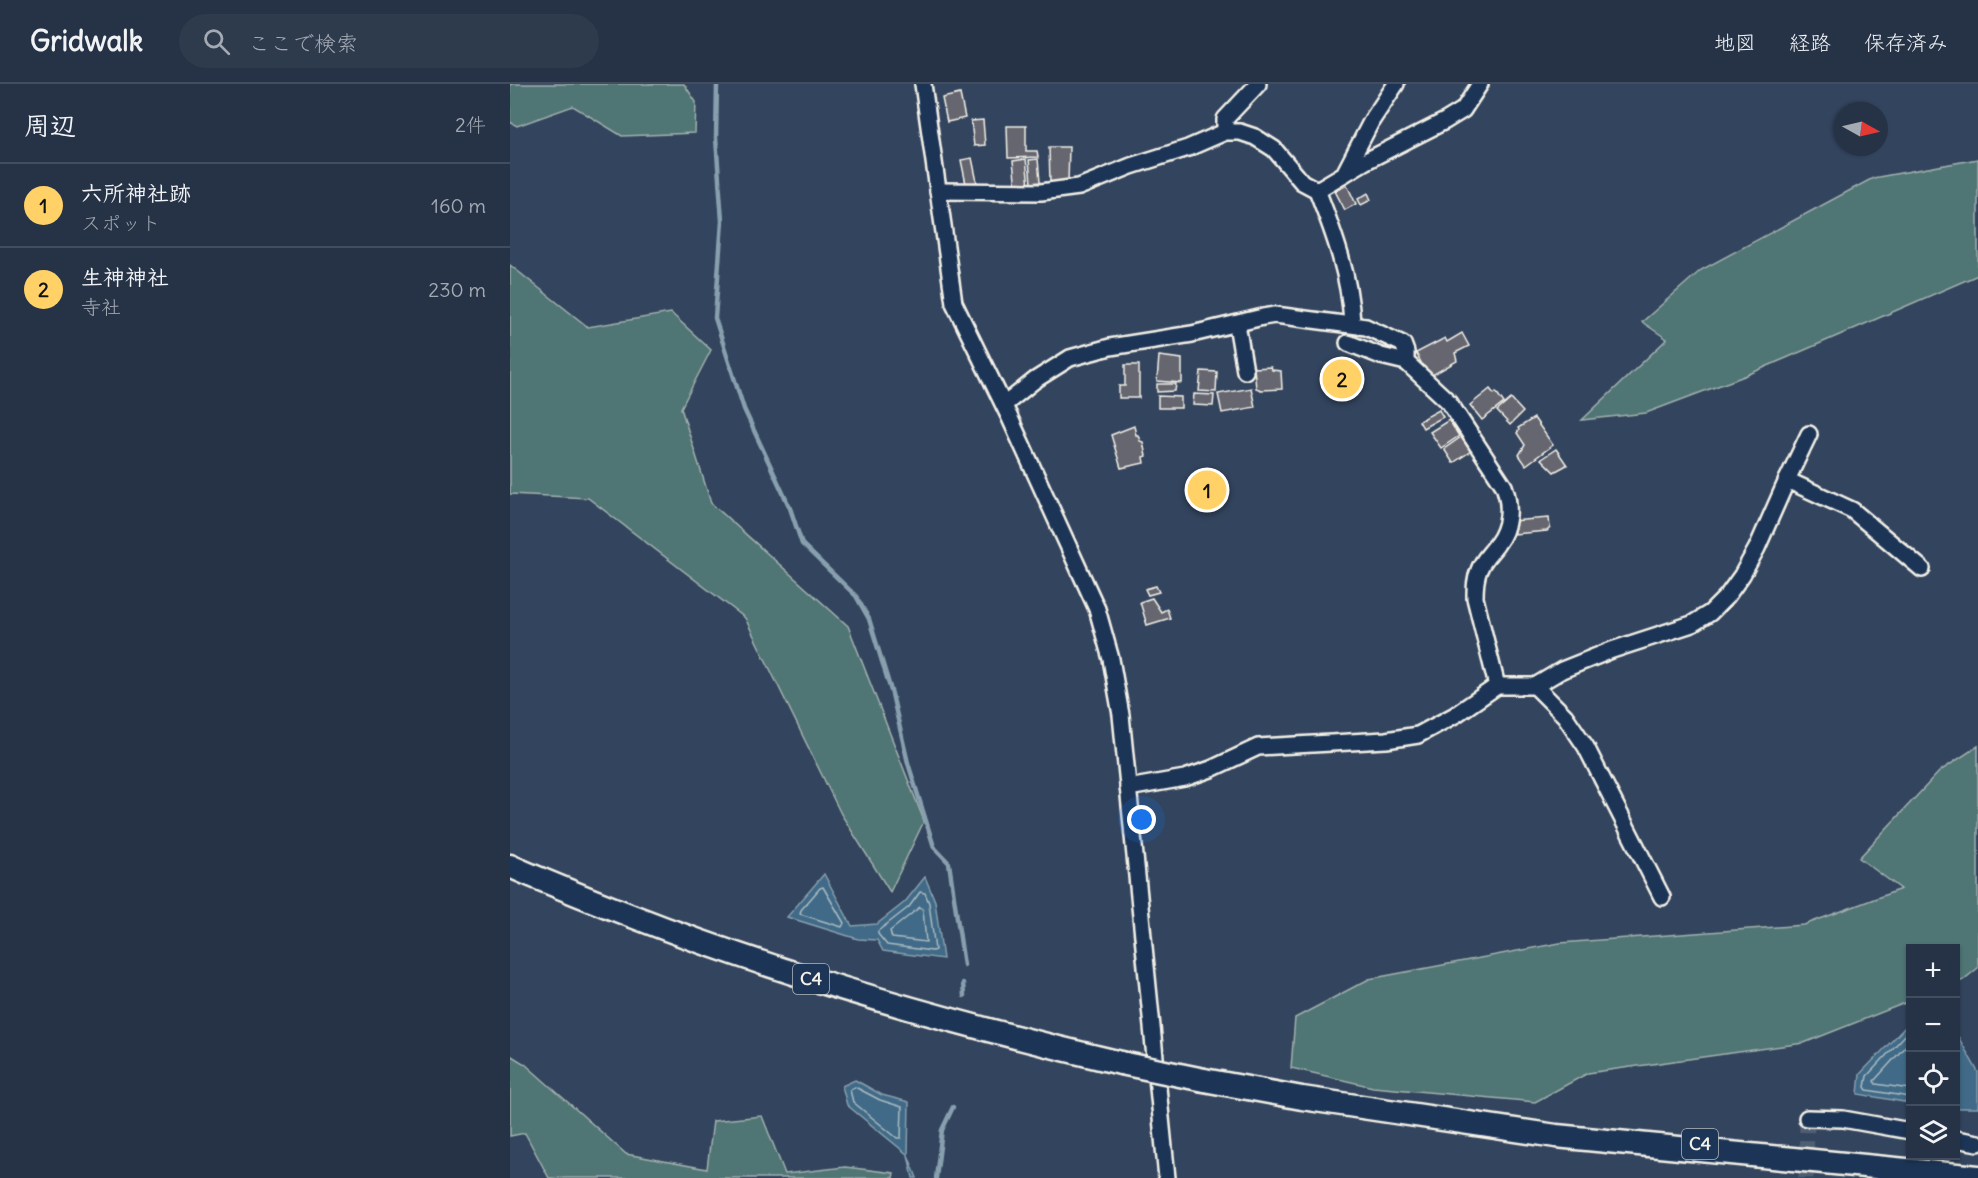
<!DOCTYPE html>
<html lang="ja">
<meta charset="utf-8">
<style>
:root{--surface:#263346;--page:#2e3b4d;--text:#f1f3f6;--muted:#a4aab3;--line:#424e5f;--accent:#ffd166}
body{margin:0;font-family:Delius,"Klee One",sans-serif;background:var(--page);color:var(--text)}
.controls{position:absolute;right:18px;bottom:18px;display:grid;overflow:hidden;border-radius:0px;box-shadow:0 2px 4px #0004}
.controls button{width:54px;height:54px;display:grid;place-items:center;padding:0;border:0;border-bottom:2px solid var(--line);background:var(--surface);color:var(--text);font:30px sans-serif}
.compass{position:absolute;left:1324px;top:18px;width:54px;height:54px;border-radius:50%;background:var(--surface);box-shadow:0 2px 4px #0004;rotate:98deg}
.you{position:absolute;left:632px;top:736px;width:21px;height:21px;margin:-15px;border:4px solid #fff;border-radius:50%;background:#1a73e8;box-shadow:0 0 0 9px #1a73e833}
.badge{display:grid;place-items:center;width:39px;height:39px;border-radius:50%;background:var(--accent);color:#111;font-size:20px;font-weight:700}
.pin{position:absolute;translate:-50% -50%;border:3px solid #fff;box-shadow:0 2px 6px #0006}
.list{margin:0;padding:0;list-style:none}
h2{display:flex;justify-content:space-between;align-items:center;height:78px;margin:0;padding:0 24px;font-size:26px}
h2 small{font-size:20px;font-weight:400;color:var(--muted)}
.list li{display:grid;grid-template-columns:39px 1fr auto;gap:18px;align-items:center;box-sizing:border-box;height:84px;padding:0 24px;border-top:2px solid var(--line)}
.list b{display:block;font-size:22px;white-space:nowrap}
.list p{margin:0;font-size:20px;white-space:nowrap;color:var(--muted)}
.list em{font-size:20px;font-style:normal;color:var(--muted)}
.icon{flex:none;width:33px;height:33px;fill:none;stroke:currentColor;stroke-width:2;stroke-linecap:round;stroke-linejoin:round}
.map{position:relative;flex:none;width:1468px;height:1094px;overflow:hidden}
header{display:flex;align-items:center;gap:36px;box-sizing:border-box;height:84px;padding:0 30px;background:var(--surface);border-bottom:2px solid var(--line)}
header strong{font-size:28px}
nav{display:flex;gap:33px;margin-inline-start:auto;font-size:21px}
.search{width:420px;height:54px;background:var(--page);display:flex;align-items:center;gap:15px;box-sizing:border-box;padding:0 21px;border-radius:33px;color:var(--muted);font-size:22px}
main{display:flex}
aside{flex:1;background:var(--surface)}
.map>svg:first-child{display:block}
</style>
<header>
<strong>Gridwalk</strong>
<div class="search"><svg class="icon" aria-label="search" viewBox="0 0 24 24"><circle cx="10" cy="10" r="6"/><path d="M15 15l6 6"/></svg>ここで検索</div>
<nav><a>地図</a><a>経路</a><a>保存済み</a></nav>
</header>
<main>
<aside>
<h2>周辺<small>2件</small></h2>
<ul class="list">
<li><span class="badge">1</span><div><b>六所神社跡</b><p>スポット</p></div><em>160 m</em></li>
<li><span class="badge">2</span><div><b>生神神社</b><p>寺社</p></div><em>230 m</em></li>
</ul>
</aside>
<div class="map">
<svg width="1468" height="1094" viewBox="0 0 1468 1094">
<rect width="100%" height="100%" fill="#33445e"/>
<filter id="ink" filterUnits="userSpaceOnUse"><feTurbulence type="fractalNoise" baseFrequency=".0167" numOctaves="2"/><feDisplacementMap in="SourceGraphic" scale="12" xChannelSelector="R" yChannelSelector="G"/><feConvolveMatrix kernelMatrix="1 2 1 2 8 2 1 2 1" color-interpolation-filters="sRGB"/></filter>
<g filter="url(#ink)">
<g fill="#507475" stroke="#a2b2ae" stroke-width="1.5">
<polygon points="0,0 174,0 186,18 185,49 112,52 63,22 7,42 0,38"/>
<polygon points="1468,75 1468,191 1237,291 1136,329 1072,336 1157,255 1132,238 1191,186 1363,94"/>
<polygon points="0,181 78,243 161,229 201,266 171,324 201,419 338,542 414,737 380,808 331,730 235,534 78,414 0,410"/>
<polygon points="1468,662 1468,884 1453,896 1446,899 1446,864 1400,864 1400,917 1294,959 1078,989 1025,1018 863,1003 781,984 785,934 859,895 1050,859 1294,841 1391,805 1349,774 1430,687"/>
<polygon points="0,971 15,980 116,1070 197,1085 203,1037 252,1032 275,1090 335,1083 384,1089 383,1094 39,1094 15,1049 0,1052"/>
</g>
<g fill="#406a87" stroke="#88a0ae" stroke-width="1.5">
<polygon points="314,790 342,842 367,840 395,818 415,793 425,817 433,875 373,867 367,856 348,855 277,833"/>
<polygon points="1400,938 1400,1019 1348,1010 1350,990"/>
<polygon points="1446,949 1468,988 1468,1024 1446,1024"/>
<polygon points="345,996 372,1011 399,1018 398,1071 407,1094 403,1094 398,1071 337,1021 332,1002"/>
</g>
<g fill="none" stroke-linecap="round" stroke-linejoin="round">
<g stroke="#acbbc1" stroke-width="1.5">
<polygon points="313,803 334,839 332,843 290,830 291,826 310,804"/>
<polygon points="410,808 415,809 419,819 425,866 422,867 377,861 368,850 368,847 399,823"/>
<polygon points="410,823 413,826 416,858 382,854 380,847"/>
<polyline points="1400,946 1357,992 1355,1003 1357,1006 1400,1013"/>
<polyline points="1400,957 1364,997 1366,1000 1400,1005"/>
<polygon points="345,1003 370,1016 392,1023 391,1054 387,1054 343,1018 340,1006"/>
</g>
<g stroke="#88a0ae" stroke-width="4.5">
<polyline points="207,0 206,54 212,137 205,234 234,325 280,424 292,460 346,512 359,535 382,610 398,679 424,763 439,779 454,881"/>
<polyline points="453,899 454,912"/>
<polyline points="426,1094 432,1046 443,1023"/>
</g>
</g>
<g fill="#666670" stroke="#f4f1e8" stroke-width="1.5">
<polygon points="450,10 455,34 437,38 432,14"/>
<polygon points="473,36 475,61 464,62 461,37"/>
<polygon points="497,42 516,42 516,67 527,67 528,73 498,74"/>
<polygon points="539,63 559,63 558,99 540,98"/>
<polygon points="462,74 467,98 456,100 451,76"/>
<polygon points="516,75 519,102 506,104 503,77"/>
<polygon points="528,75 530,98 521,99 519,76"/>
<polygon points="837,101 846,120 835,126 825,107"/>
<polygon points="858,109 861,116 851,121 848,115"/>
<polygon points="952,249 959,262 945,269 947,277 919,293 906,269 935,254 937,258"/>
<polygon points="649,272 672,275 672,299 647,297"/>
<polygon points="615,281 629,281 629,314 609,314 609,302 615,302"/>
<polygon points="761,283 762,286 771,287 772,305 751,306 746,304 744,284"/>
<polygon points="823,286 841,289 840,300 836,299 835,302 822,298"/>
<polygon points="691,287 707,288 706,308 689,307"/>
<polygon points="647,300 666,300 665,307 647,308"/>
<polygon points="741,304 745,323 712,329 708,310"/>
<polygon points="980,305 984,310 986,308 994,319 972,336 960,321"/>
<polygon points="684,310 704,311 703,322 683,321"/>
<polygon points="648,312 671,313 671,324 648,324"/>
<polygon points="1001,315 1013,328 1000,341 987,327"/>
<polygon points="929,326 933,333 913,344 909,337"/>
<polygon points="1024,334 1043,361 1016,381 1009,371 1015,361 1007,349 1009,346 1008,344"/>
<polygon points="939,336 949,352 931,364 920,348"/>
<polygon points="624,342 626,351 628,351 630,357 633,358 636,372 633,373 634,379 611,384 601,351"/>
<polygon points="951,353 961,367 943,379 934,365"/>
<polygon points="1046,365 1057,381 1044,388 1031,375"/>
<polygon points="1039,434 1040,444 1037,447 1004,450 1002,437"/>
<polygon points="646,502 649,508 638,511 635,505"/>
<polygon points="642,514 651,528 657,525 660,534 637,541 630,518"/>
</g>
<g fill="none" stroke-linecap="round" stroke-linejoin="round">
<polyline stroke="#505e73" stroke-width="15" stroke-dasharray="15 8" stroke-linecap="butt" points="1296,1094 1297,1034"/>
<g stroke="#f4f1e8" stroke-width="20">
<g id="minor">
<polyline points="413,0 444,219 499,332 587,525 601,575 611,631 657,1094"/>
<polyline points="715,48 715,35 748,0"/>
<polyline points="834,90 856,77 935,37 953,26 970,0"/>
<polyline points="807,106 834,90 862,36 886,0"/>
<path d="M 428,107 L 531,108 L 569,103 L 621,82 L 678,64 L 715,48 L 730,48 L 745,53 L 764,65 L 792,98 L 807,106 C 824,149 840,193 842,239"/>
<polyline points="727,240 735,287"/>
<polyline points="838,259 871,272 896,278"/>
<path d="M 494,321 L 525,296 L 560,274 L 600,263 L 682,250 L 753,233 L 765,231 L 856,243 L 893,260 L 896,268 L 896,278 L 939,318 L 994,402 C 1001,421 1000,443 987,460 C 981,469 973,475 969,486 C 965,495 965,504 965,514 L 987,602"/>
<polyline points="1277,396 1299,350"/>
<polyline points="1025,602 1055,632 1076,663 1152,813"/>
<polyline points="618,704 675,694 701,685 748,663 876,656 908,651 945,631 987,602 1025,602 1052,586 1102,566 1182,540 1200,529 1217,512 1232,491 1247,464 1277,396 1342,426 1412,485"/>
<polyline points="1297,1034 1333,1035 1400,1047"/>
<polyline points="1446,1055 1468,1059"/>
</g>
</g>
<g stroke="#f4f1e8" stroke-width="27">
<g id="highway">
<path d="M 0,782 C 40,800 81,816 122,832 C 281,894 445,940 611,979"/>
<polyline points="694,996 792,1014 1046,1052 1468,1093"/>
</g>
</g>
<use href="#minor" stroke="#1d3557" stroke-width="15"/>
<use href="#highway" stroke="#1d3557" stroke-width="22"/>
<g stroke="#f4f1e8" stroke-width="27" stroke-linecap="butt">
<polyline id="highway-bridge" points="611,979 694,996"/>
</g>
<use href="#highway-bridge" stroke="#1d3557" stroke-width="22"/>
</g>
</g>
<g text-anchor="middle" stroke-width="4.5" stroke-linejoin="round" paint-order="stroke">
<g fill="#1d3557" stroke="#b4b9bc" stroke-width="1.5">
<rect x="283" y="880" width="36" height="30" rx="4.5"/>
<rect x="1172" y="1045" width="36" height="30" rx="4.5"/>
</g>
<g font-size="18" font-weight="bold" fill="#f4f1e8">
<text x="301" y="901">C4</text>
<text x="1190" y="1066">C4</text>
</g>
</g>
</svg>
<div class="controls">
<button>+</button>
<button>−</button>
<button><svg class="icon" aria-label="locate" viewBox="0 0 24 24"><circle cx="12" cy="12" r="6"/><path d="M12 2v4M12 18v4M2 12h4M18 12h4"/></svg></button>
<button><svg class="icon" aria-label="layers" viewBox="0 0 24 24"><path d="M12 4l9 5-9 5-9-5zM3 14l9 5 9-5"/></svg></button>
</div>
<svg class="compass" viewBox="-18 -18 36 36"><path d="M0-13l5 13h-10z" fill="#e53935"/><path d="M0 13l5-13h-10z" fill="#a4aab3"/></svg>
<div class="you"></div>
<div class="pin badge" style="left:697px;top:406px">1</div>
<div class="pin badge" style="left:832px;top:295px">2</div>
</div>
</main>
